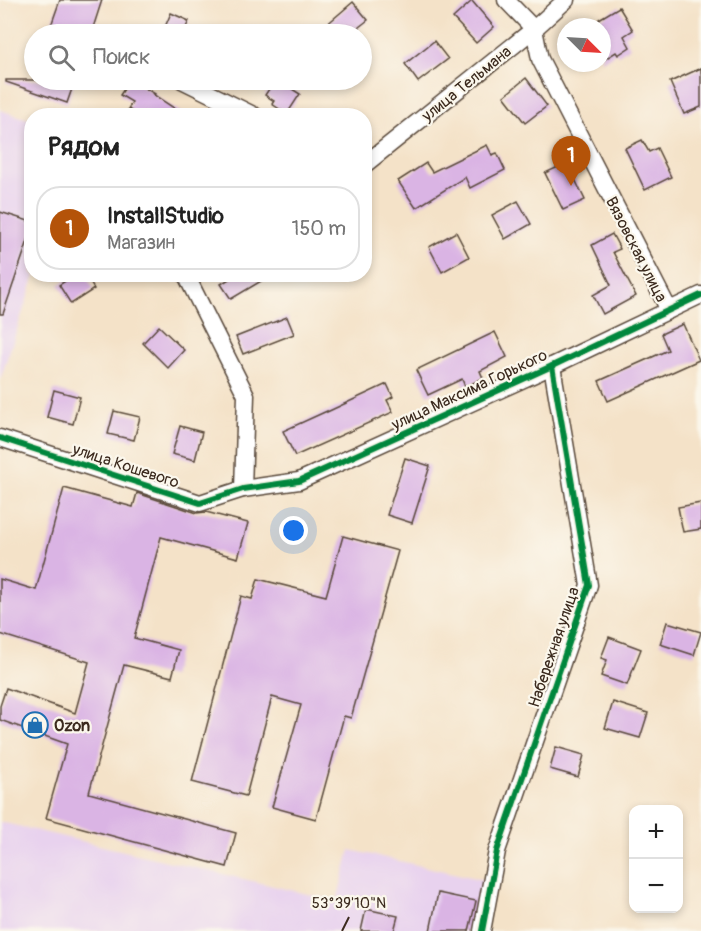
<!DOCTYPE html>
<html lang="ru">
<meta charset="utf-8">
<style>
:root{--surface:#fff;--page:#f6f6f6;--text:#222;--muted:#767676;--line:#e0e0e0;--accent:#b45309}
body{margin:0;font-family:Pangolin,sans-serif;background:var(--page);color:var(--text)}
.controls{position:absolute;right:18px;bottom:18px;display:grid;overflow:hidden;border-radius:12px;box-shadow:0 3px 9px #0003}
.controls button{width:54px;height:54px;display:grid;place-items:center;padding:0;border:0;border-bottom:2px solid var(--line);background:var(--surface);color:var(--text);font:30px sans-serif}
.compass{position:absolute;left:557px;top:18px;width:54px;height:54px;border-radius:50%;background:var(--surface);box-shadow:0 3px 9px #0003;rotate:114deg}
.you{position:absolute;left:294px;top:531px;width:21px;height:21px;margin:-15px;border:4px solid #fff;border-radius:50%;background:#1a73e8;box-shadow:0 0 0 9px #1a73e833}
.badge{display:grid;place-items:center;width:39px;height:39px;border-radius:50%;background:var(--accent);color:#fff;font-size:20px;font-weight:700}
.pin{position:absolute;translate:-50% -50px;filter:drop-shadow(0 2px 3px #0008)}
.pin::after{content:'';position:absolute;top:32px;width:21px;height:18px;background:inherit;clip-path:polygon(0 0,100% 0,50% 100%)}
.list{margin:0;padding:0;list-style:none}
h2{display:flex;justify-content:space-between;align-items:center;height:78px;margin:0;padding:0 24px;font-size:26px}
h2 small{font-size:20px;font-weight:400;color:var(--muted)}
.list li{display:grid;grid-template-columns:39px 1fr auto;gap:18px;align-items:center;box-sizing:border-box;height:84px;margin:0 12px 12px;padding:0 12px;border:2px solid var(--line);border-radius:24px}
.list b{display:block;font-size:22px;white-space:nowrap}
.list p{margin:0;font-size:20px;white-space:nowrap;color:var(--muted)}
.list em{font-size:20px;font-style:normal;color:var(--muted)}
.icon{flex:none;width:33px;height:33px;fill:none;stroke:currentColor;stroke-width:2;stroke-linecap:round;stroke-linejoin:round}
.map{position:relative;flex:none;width:701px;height:931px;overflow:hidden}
.search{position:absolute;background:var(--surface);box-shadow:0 3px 9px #0003;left:24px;top:24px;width:348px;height:66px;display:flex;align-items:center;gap:15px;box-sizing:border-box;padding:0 21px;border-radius:33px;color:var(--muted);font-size:22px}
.panel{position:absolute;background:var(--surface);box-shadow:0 3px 9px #0003;left:24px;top:108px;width:348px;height:174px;border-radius:24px}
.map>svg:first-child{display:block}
</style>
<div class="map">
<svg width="701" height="931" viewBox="0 0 701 931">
<rect width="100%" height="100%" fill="#fbf7ec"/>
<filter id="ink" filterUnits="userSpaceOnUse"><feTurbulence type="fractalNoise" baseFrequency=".0167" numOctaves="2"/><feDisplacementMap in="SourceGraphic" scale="12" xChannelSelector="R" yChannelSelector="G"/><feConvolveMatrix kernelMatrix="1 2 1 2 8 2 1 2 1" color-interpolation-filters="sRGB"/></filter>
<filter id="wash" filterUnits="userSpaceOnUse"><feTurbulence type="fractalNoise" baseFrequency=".008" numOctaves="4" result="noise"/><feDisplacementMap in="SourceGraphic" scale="24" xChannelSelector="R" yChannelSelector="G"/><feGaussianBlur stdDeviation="1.35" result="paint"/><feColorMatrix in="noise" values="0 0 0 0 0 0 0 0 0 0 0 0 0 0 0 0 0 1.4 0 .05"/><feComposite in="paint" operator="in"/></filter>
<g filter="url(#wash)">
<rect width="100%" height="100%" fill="#f4e2c8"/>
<g fill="#e8d2ee">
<polygon points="0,110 31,120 32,274 35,275 0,380"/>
<polygon points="0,822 337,901 350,850 484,880 475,931 0,931"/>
</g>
<g id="blocks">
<g fill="#dab4e4">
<polygon points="60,0 102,0 91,34 48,34"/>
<polygon points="472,1 494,27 476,43 453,18"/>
<polygon points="353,2 368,20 350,34 332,34 325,26"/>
<polygon points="619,7 633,30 624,36 630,47 618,55 616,52 602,61 602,27 599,25 599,19"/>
<polygon points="171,13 189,21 183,34 162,34"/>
<polygon points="434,41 448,59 418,82 405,64"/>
<polygon points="701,68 701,107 684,114 670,82"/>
<polygon points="526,78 547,106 525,123 504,96"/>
<polygon points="6,80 75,80 67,103 6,82"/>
<polygon points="130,80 132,80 155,94 154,95 186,116 139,116 128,109 132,102 120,95"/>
<polygon points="275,80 278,80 300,94 287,114 272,104 274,101 265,95"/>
<polygon points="642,140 649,152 657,148 671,177 645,190 625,148"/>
<polygon points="487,145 492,155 497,153 505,170 470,188 465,177 416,208 398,181 426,163 432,172"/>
<polygon points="567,163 585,200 563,210 545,173"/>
<polygon points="518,201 531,224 505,239 492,215"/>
<polygon points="0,212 32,222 32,229 3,314 0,314"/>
<polygon points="456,232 469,257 442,272 429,247"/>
<polygon points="612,234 620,249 613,252 636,296 603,314 593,295 611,285 592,245"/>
<polygon points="76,274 85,274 94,289 71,304 59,285"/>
<polygon points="237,274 273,274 231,299 221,284"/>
<polygon points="287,317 294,334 243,354 236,337"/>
<polygon points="683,324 699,360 608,401 599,381 668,350 661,334"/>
<polygon points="159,326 184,350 168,368 143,343"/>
<polygon points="495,332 507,357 480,371 483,378 465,387 462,379 428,395 416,370"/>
<polygon points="387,384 393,397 387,400 393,412 295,456 283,431 327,411 327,412"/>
<polygon points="54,390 80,397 73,424 47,417"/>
<polygon points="114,411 140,417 134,440 108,434"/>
<polygon points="180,426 202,432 195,460 172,454"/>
<polygon points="405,458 430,466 412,523 387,515"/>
<polygon points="64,488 133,507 137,493 197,513 206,512 248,523 238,558 161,537 134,638 179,650 172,677 124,665 89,793 236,833 227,867 46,818 67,744 0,720 0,706 6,688 75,713 89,662 0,634 0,579 36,590"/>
<polygon points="701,503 701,529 683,532 678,507"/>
<polygon points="343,536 398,551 351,718 344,716 316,819 272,807 301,705 272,697 246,796 192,782 241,596 252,599 258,579 326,596"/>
<polygon points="667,622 701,632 694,655 660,644"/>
<polygon points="609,637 641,649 627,685 601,676 607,660 601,658"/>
<polygon points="613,702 648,713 640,738 605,728"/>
<polygon points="556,747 584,755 578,777 550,769"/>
<polygon points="438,893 476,901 469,931 430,931"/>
<polygon points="366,909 398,916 394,931 361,931"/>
</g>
</g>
</g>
<g filter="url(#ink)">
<use href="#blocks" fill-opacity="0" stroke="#574638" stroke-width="1.5"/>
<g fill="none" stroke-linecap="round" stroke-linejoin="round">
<g stroke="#574638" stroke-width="19">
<g id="minor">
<polyline points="506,0 534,29 540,59 669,310"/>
<polyline points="182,80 255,116"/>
<polyline points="364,165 534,29 566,0"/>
<polyline points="188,274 186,275 246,395 243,489"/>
<polyline points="0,438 200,503 243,489 299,481 552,366 701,295"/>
<polyline points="482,931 497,851 589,585 552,366"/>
</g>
</g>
<use href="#minor" stroke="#fff" stroke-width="16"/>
<g stroke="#fbf7ec" stroke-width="10">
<g id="cycleway">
<polyline points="0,438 200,503 243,489 299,481 552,366 701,295"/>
<polyline points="482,931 497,851 589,585 552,366"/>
</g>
</g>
<use href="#cycleway" stroke="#00873e" stroke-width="6"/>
</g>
</g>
<path fill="none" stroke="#3b2a1e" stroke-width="2" d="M 342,931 L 349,917"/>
<defs>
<g id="shop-ring" transform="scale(1.35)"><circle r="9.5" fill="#fbf7ec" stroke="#1f6fb2" stroke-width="1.5"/><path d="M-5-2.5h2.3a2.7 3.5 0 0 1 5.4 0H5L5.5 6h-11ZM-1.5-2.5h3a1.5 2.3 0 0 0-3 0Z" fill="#1f6fb2"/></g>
</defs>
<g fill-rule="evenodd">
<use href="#shop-ring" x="35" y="725"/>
</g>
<g text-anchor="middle" stroke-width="4.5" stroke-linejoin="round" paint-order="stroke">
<g font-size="16" fill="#3b2a1e" stroke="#fbf7ec">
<text transform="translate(466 83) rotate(-39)" y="6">улица Тельмана</text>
<text transform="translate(637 249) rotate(63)" y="6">Вязовская улица</text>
<text transform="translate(469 389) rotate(-25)" y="6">улица Максима Горького</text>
<text transform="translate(126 465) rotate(18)" y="6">улица Кошевого</text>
<text transform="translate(553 647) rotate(-71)" y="6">Набережная улица</text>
</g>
<g font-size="16" font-weight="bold" fill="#3b2a1e" stroke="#fbf7ec" text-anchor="start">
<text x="54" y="731">Ozon</text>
</g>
</g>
<g font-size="15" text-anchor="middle" fill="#3b2a1e" stroke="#fbf7ec" stroke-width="4.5" stroke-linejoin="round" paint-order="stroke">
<text x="349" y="908">53°39'10"N</text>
</g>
</svg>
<div class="controls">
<button>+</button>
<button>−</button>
</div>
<svg class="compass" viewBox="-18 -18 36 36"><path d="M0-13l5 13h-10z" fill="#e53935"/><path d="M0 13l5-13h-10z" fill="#767676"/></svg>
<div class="you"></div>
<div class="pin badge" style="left:571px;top:186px">1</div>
<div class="search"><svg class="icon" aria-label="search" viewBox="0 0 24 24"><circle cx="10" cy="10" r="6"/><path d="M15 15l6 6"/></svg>Поиск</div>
<section class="panel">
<h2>Рядом<small></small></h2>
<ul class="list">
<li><span class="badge">1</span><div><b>InstallStudio</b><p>Магазин</p></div><em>150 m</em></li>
</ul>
</section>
</div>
